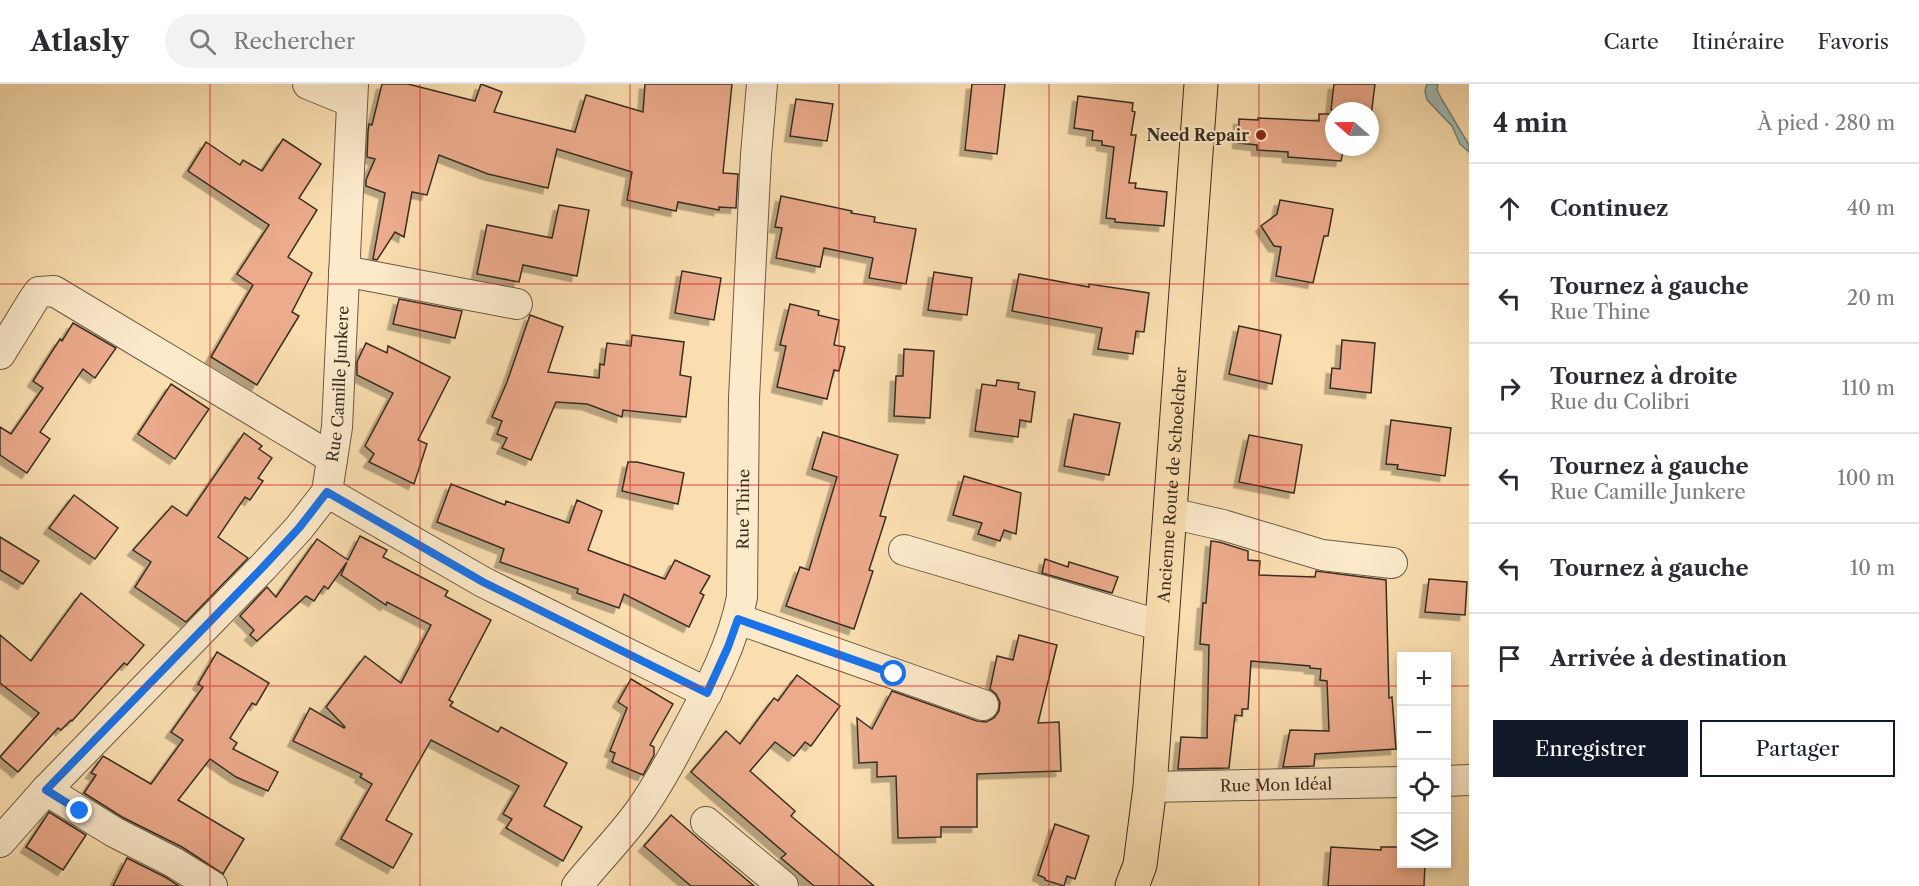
<!DOCTYPE html>
<html lang="fr">
<meta charset="utf-8">
<style>
:root{--surface:#fff;--page:#f2f2f3;--text:#2b2b33;--muted:#7c7c81;--line:#e1e1e2;--accent:#111827}
body{margin:0;font-family:"Libre Caslon Text",serif;background:var(--page);color:var(--text)}
.controls{position:absolute;right:18px;bottom:18px;display:grid;overflow:hidden;border-radius:0px;box-shadow:0 3px 9px #0003}
.controls button{width:54px;height:54px;display:grid;place-items:center;padding:0;border:0;border-bottom:2px solid var(--line);background:var(--surface);color:var(--text);font:30px sans-serif}
.compass{position:absolute;left:1325px;top:18px;width:54px;height:54px;border-radius:50%;background:var(--surface);box-shadow:0 3px 9px #0003;rotate:290deg}
.stop{position:absolute;width:18px;height:18px;margin:-14px;border:4px solid #1a73e8;border-radius:50%;background:#fff}
.stop.end{background:#1a73e8;border-color:#fff;box-shadow:0 2px 6px #0008}
.list{margin:0;padding:0;list-style:none}
h2{display:flex;justify-content:space-between;align-items:center;height:78px;margin:0;padding:0 24px;font-size:26px}
h2 small{font-size:20px;font-weight:400;color:var(--muted)}
.list li{display:grid;grid-template-columns:39px 1fr auto;gap:18px;align-items:center;box-sizing:border-box;height:90px;padding:0 24px;border-top:2px solid var(--line)}
.list b{display:block;font-size:22px;white-space:nowrap}
.list p{margin:0;font-size:20px;white-space:nowrap;color:var(--muted)}
.list em{font-size:20px;font-style:normal;color:var(--muted)}
.actions{display:flex;gap:12px;padding:18px 24px}
.actions a{flex:1;padding:14px 0;border:2px solid var(--accent);border-radius:0px;text-align:center;font-size:21px;color:var(--accent)}
.actions .main{background:var(--accent);color:#fff}
.icon{flex:none;width:33px;height:33px;fill:none;stroke:currentColor;stroke-width:2;stroke-linecap:round;stroke-linejoin:round}
.map{position:relative;flex:none;width:1469px;height:802px;overflow:hidden}
header{display:flex;align-items:center;gap:36px;box-sizing:border-box;height:84px;padding:0 30px;background:var(--surface);border-bottom:2px solid var(--line)}
header strong{font-size:28px}
nav{display:flex;gap:33px;margin-inline-start:auto;font-size:21px}
.search{width:420px;height:54px;background:var(--page);display:flex;align-items:center;gap:15px;box-sizing:border-box;padding:0 21px;border-radius:33px;color:var(--muted);font-size:22px}
main{display:flex}
aside{flex:1;background:var(--surface)}
.map>svg:first-child{display:block}
</style>
<header>
<strong>Atlasly</strong>
<div class="search"><svg class="icon" aria-label="search" viewBox="0 0 24 24"><circle cx="10" cy="10" r="6"/><path d="M15 15l6 6"/></svg>Rechercher</div>
<nav><a>Carte</a><a>Itinéraire</a><a>Favoris</a></nav>
</header>
<main>
<div class="map">
<svg width="1469" height="802" viewBox="0 0 1469 802">
<defs>
<filter id="shadow"><feDropShadow dx="-5.5" dy="5.5" stdDeviation="0" flood-color="#0004"/></filter>
</defs>
<rect width="100%" height="100%" fill="#fadeaf"/>
<filter id="stains"><feTurbulence type="fractalNoise" baseFrequency=".00333" numOctaves="4"/><feColorMatrix values="0 0 0 0 .2 0 0 0 0 .09 0 0 0 0 .02 0 0 0 .5 -.17"/></filter>
<radialGradient id="worn" r=".72"><stop offset=".6" stop-color="#630" stop-opacity="0"/><stop offset="1" stop-color="#630" stop-opacity=".3"/></radialGradient>
<polygon fill="#a0bbb3" stroke="#778379" stroke-width="1.5" points="1427,0 1438,0 1437,6 1441,14 1469,61 1469,68 1460,60 1452,42 1427,16 1425,7"/>
<g fill="#ecab8c" stroke="#392f22" stroke-width="1.5" filter="url(#shadow)">
<polygon points="382,0 408,0 475,17 481,0 502,8 494,28 575,48 586,11 643,28 645,0 732,0 723,89 738,90 736,124 719,123 719,126 678,118 676,127 627,116 632,88 557,65 548,104 488,90 439,71 427,111 412,108 404,153 395,148 377,176 373,175 385,109 366,102 366,96 375,75 367,73 368,48 369,40 372,41"/>
<polygon points="972,0 1005,0 997,70 965,66"/>
<polygon points="1334,0 1375,0 1371,32 1370,27 1331,26"/>
<polygon points="1078,12 1133,19 1132,27 1135,28 1131,51 1136,51 1129,99 1136,99 1135,104 1167,108 1164,142 1115,138 1115,135 1106,134 1114,63 1102,61 1102,57 1092,56 1093,47 1074,44"/>
<polygon points="796,15 833,20 827,57 790,52"/>
<polygon points="1319,30 1334,30 1334,63 1344,63 1341,77 1288,73 1288,68 1257,66 1257,61 1238,59 1239,35 1258,36 1258,34 1319,37"/>
<polygon points="283,55 321,80 299,114 317,126 288,173 312,189 292,228 299,232 257,301 211,273 253,201 237,190 269,141 188,87 206,58 240,81 243,76 262,87"/>
<polygon points="781,112 852,127 851,129 875,133 874,138 916,145 906,200 869,194 873,174 824,164 820,183 776,174 782,144 775,143"/>
<polygon points="1280,116 1333,125 1328,152 1324,152 1313,199 1276,192 1281,163 1274,162 1261,142 1277,130"/>
<polygon points="559,121 589,126 577,192 523,181 519,198 477,190 487,141 552,154"/>
<polygon points="682,187 721,194 714,236 675,229"/>
<polygon points="934,188 972,194 967,231 928,226"/>
<polygon points="1019,190 1089,203 1089,200 1149,209 1144,248 1136,247 1133,270 1098,265 1102,244 1012,227"/>
<polygon points="399,215 462,227 455,254 393,240"/>
<polygon points="790,220 819,227 818,231 839,236 834,261 845,263 839,287 834,286 827,315 777,303 786,262 780,261"/>
<polygon points="530,231 563,243 548,288 599,294 600,280 604,281 607,259 631,262 632,251 684,258 680,291 691,293 686,333 623,326 622,333 587,320 556,318 531,376 502,364 507,354 497,350 502,337 492,333 507,298"/>
<polygon points="73,239 116,264 95,294 83,285 40,348 50,355 27,389 0,371 0,343 11,350 43,304 33,297 60,255 62,257"/>
<polygon points="1239,242 1281,251 1272,300 1229,290"/>
<polygon points="1342,256 1375,259 1371,309 1330,304 1332,284 1340,285"/>
<polygon points="366,259 387,269 388,262 450,293 418,356 427,360 414,400 369,378 374,370 365,362 393,309 357,291 357,278"/>
<polygon points="904,265 934,267 930,334 894,332 896,292 903,292"/>
<polygon points="997,296 1019,299 1018,305 1035,308 1031,338 1020,336 1018,353 975,347 982,300 996,302"/>
<polygon points="171,300 209,325 175,375 138,350"/>
<polygon points="1074,330 1120,339 1109,391 1064,382"/>
<polygon points="1391,336 1451,344 1445,392 1397,385 1398,381 1386,380"/>
<polygon points="823,348 898,371 880,432 886,433 869,486 873,487 854,545 786,522 800,483 809,486 837,393 812,385"/>
<polygon points="244,349 262,362 259,365 272,374 258,394 263,397 250,416 245,413 218,453 248,474 186,538 135,503 151,478 133,466 172,422 187,432"/>
<polygon points="1249,351 1302,361 1294,409 1239,398"/>
<polygon points="628,378 637,378 684,389 678,420 622,407"/>
<polygon points="964,392 1021,409 1016,450 1004,446 1000,457 978,450 982,439 953,431"/>
<polygon points="451,400 505,421 506,417 569,439 577,416 602,427 588,466 665,495 675,476 710,492 700,509 704,511 689,543 624,510 619,524 577,509 578,505 500,478 504,465 437,438"/>
<polygon points="74,411 118,444 95,475 49,444"/>
<polygon points="360,452 387,466 383,473 448,507 445,512 491,536 449,616 453,618 450,622 498,648 501,643 567,679 544,722 582,743 563,777 506,744 512,735 503,730 519,702 431,656 386,736 412,750 393,784 341,755 372,700 360,693 362,690 293,657 310,624 344,644 345,643 326,623 365,572 401,599 431,541 387,518 386,521 341,491 347,478 328,505 324,502 314,517 306,512 257,557 250,551 254,546 240,532 267,503 276,513 317,455 348,476"/>
<polygon points="0,453 39,477 23,500 0,486"/>
<polygon points="1211,457 1219,458 1248,467 1248,476 1260,477 1259,491 1315,493 1316,487 1386,496 1389,614 1392,613 1396,665 1315,670 1314,682 1283,683 1290,646 1329,647 1327,597 1320,596 1321,585 1310,584 1310,582 1251,577 1248,625 1242,625 1242,632 1235,631 1229,684 1178,685 1181,653 1207,654 1209,561 1200,560 1203,519 1206,519"/>
<polygon points="1045,475 1068,483 1069,478 1118,493 1112,509 1042,489"/>
<polygon points="1429,495 1467,498 1465,531 1425,528"/>
<polygon points="81,509 144,561 127,581 124,579 72,637 71,636 61,646 58,644 18,688 0,673 39,629 0,599 0,551 31,577"/>
<polygon points="1019,551 1057,561 1038,639 1059,638 1061,687 977,690 977,743 941,743 941,753 898,754 896,692 877,693 877,678 859,679 857,634 872,645 892,607 977,637 986,638 994,634 999,627 1000,618 996,610 990,605 997,572 1013,576"/>
<polygon points="217,568 269,599 256,621 252,619 230,654 237,659 233,665 278,688 268,707 236,693 210,675 178,716 244,755 223,790 182,763 122,733 84,709 96,691 91,689 103,672 151,700 183,656 171,648 203,603 198,600"/>
<polygon points="797,591 840,622 811,662 805,658 794,672 775,658 750,687 795,727 791,732 874,802 814,802 781,774 786,770 691,688 726,647 740,660 774,614 778,617"/>
<polygon points="631,595 673,620 650,661 654,663 654,671 643,691 612,678 615,669 610,667 627,624 618,618"/>
<polygon points="49,728 86,751 63,786 26,763"/>
<polygon points="671,731 709,764 754,802 691,802 644,762"/>
<polygon points="1055,740 1089,752 1075,795 1067,792 1064,802 1045,796 1045,794 1038,791"/>
<polygon points="1331,763 1381,766 1381,763 1401,763 1401,780 1425,780 1424,802 1328,802"/>
<polygon points="127,774 165,793 179,802 113,802"/>
</g>
<g fill="none" stroke-linecap="round" stroke-linejoin="round">
<g stroke="#695b45" stroke-width="32">
<g id="minor">
<polyline points="308,0 352,18"/>
<polyline points="344,187 517,220"/>
<polyline points="0,270 34,215 39,208 54,207 332,374"/>
<polyline points="327,408 483,498 707,609"/>
<polyline points="1170,429 1223,441 1322,471 1392,479"/>
<polyline points="904,466 1162,542"/>
<polyline points="738,535 983,621"/>
<polyline points="1446,697 1469,696"/>
<path id="s1" d="M 1150,703 L 1402,698"/>
<polyline points="46,706 114,748 173,778 212,802"/>
<polyline points="706,738 783,802"/>
<path id="s2" d="M 0,758 L 46,706 L 263,483 L 299,444 L 327,408 L 337,343 L 353,0"/>
<path id="s3" d="M 577,802 C 597,777 620,754 639,728 C 657,703 672,675 686,648 C 709,605 733,561 742,513 L 744,314 L 756,71 L 762,0"/>
</g>
</g>
<g stroke="#392f22" stroke-width="35">
<g id="major">
<path id="s4" d="M 1132,802 L 1140,781 L 1150,703 L 1201,0"/>
</g>
</g>
<use href="#minor" stroke="#fceacb" stroke-width="30"/>
<use href="#major" stroke="#fadeaf" stroke-width="33"/>
</g>
<g fill="none" stroke-linecap="round" stroke-linejoin="round">
<polyline stroke="#1a73e8" stroke-width="8" points="80,727 46,706 263,483 299,444 327,408 483,498 707,609 728,563 738,535 894,590"/>
</g>
<path fill="none" stroke="#d62828" stroke-width="1.5" stroke-opacity="0.55" d="M 210,0 L 210,802M 420,0 L 420,802M 630,0 L 630,802M 839,0 L 839,802M 1049,0 L 1049,802M 1259,0 L 1259,802M 0,200 L 1469,200M 0,401 L 1469,401M 0,602 L 1402,602M 1446,602 L 1469,602"/>
<circle fill="#8f2418" stroke="#fceacb" stroke-width="2" cx="1261" cy="51" r="6"/>
<g text-anchor="middle" stroke-width="4.5" stroke-linejoin="round" paint-order="stroke">
<g font-size="16" font-weight="bold" fill="#392f22" stroke="#fceacb" text-anchor="end">
<text x="1249" y="57">Need Repair</text>
</g>
<g font-size="16" fill="#392f22" stroke="#fceacb">
<text dy="6" stroke="none"><textPath href="#s2" startOffset="588">Rue Camille Junkere</textPath></text>
<text dy="6" stroke="none"><textPath href="#s4" startOffset="404">Ancienne Route de Schoelcher</textPath></text>
<text dy="6" stroke="none"><textPath href="#s3" startOffset="424">Rue Thine</textPath></text>
<text dy="6" stroke="none"><textPath href="#s1" startOffset="126">Rue Mon Idéal</textPath></text>
</g>
</g>
<rect width="100%" height="100%" filter="url(#stains)"/>
<rect width="100%" height="100%" fill="url(#worn)"/>
</svg>
<div class="controls">
<button>+</button>
<button>−</button>
<button><svg class="icon" aria-label="locate" viewBox="0 0 24 24"><circle cx="12" cy="12" r="6"/><path d="M12 2v4M12 18v4M2 12h4M18 12h4"/></svg></button>
<button><svg class="icon" aria-label="layers" viewBox="0 0 24 24"><path d="M12 4l9 5-9 5-9-5zM3 14l9 5 9-5"/></svg></button>
</div>
<svg class="compass" viewBox="-18 -18 36 36"><path d="M0-13l5 13h-10z" fill="#e53935"/><path d="M0 13l5-13h-10z" fill="#7c7c81"/></svg>
<div class="stop" style="left:894px;top:590px"></div>
<div class="stop end" style="left:80px;top:727px"></div>
</div>
<aside>
<h2>4 min<small>À pied · 280 m</small></h2>
<ul class="list">
<li><svg class="icon" aria-label="ahead" viewBox="0 0 24 24"><path d="M12 20V5M6 11l6-6 6 6"/></svg><div><b>Continuez</b></div><em>40 m</em></li>
<li><svg class="icon" aria-label="left" viewBox="0 0 24 24"><path d="M17 20v-9H6M10 6l-5 5 5 5"/></svg><div><b>Tournez à gauche</b><p>Rue Thine</p></div><em>20 m</em></li>
<li><svg class="icon" aria-label="right" viewBox="0 0 24 24"><path d="M7 20v-9h11M14 6l5 5-5 5"/></svg><div><b>Tournez à droite</b><p>Rue du Colibri</p></div><em>110 m</em></li>
<li><svg class="icon" aria-label="left" viewBox="0 0 24 24"><path d="M17 20v-9H6M10 6l-5 5 5 5"/></svg><div><b>Tournez à gauche</b><p>Rue Camille Junkere</p></div><em>100 m</em></li>
<li><svg class="icon" aria-label="left" viewBox="0 0 24 24"><path d="M17 20v-9H6M10 6l-5 5 5 5"/></svg><div><b>Tournez à gauche</b></div><em>10 m</em></li>
<li><svg class="icon" aria-label="arrive" viewBox="0 0 24 24"><path d="M6 21V4h12l-3 4 3 4H6"/></svg><div><b>Arrivée à destination</b></div></li>
</ul>
<div class="actions"><a class="main">Enregistrer</a><a>Partager</a></div>
</aside>
</main>
